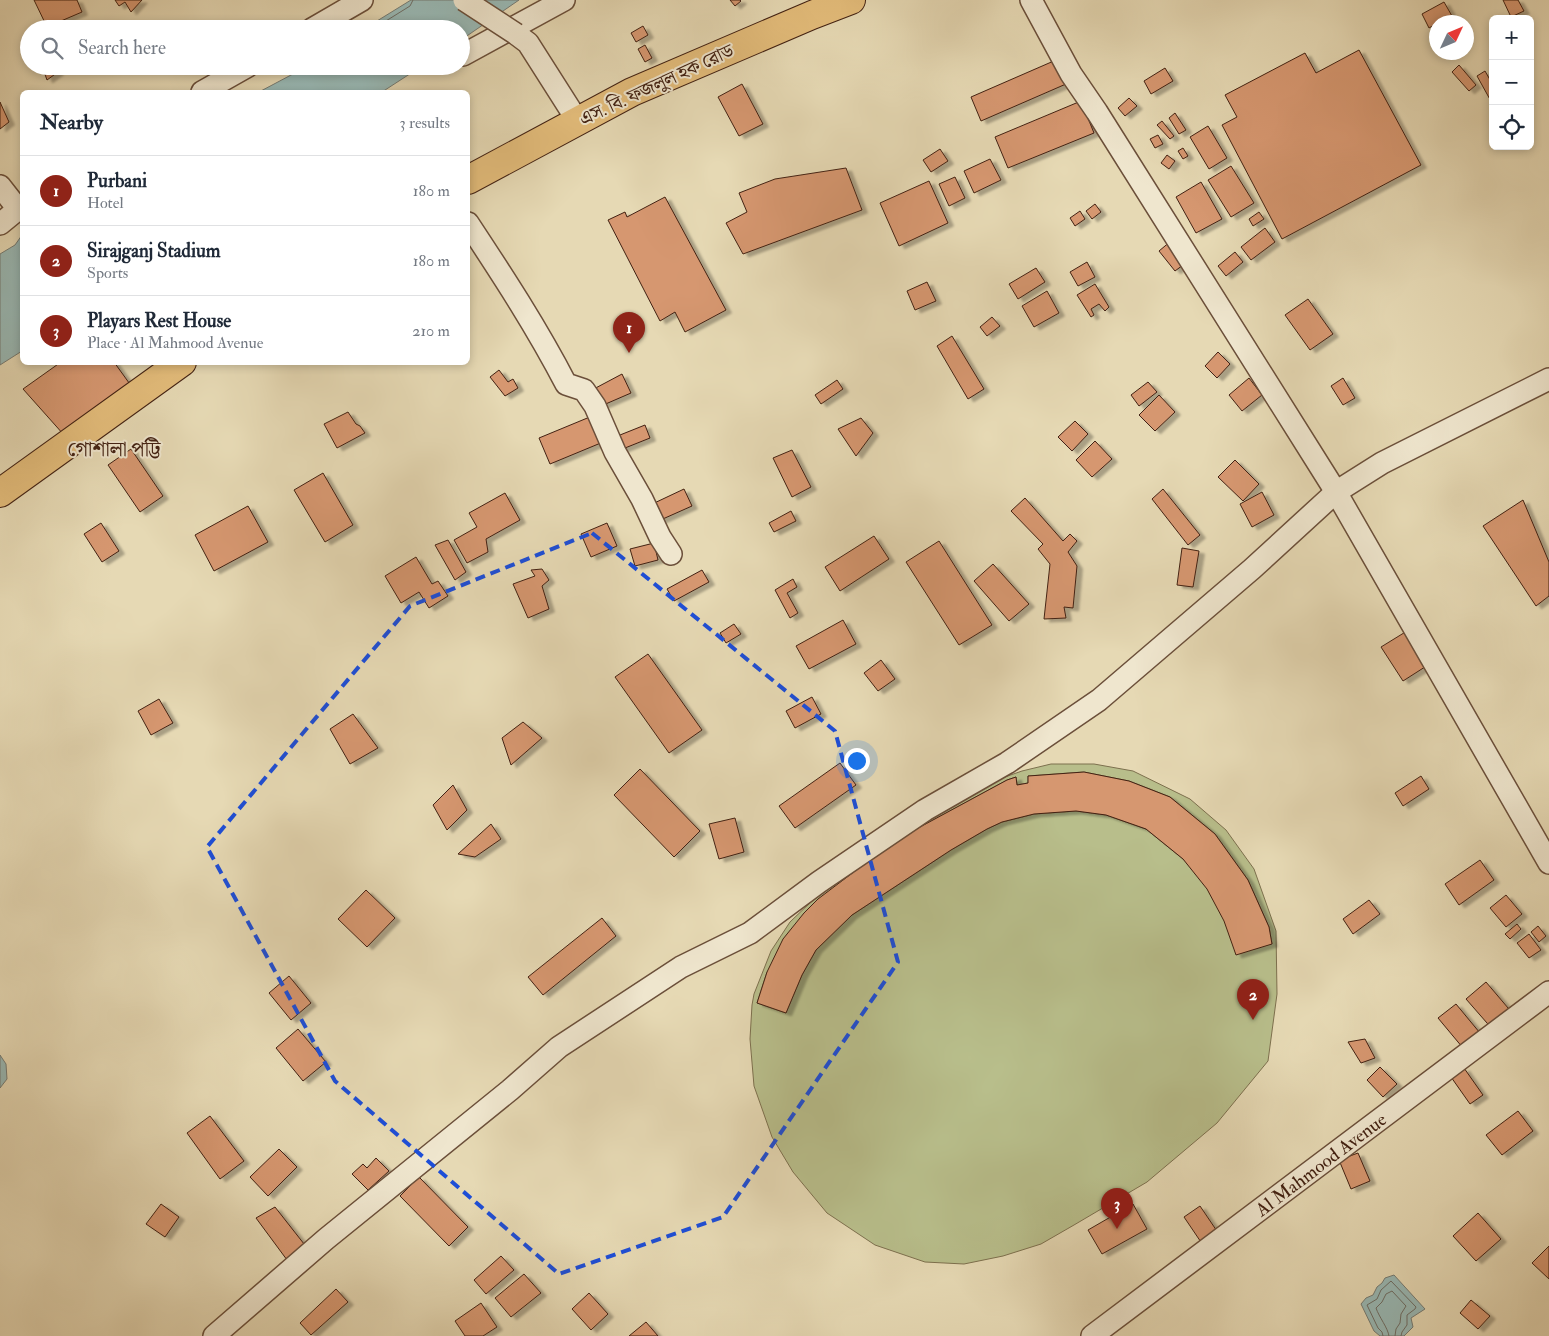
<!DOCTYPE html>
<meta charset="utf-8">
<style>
:root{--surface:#fff;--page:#f2f2f3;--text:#1f2937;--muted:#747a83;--line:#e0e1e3;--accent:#8f2418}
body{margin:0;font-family:"IM FELL Double Pica","Noto Serif Bengali",serif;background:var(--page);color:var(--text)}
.controls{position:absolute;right:15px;top:15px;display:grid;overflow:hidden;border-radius:8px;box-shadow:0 2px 8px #0003}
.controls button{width:45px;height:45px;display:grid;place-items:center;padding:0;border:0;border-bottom:1px solid var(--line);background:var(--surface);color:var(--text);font:25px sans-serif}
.compass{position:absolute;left:1429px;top:15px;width:45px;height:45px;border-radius:50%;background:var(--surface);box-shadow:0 2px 8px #0003;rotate:46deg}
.you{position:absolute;left:856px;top:760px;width:18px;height:18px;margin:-12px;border:4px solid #fff;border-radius:50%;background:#1a73e8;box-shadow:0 0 0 8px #1a73e833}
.badge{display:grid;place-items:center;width:32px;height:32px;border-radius:50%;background:var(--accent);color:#fff;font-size:16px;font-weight:700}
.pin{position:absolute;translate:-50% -41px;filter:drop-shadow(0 1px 2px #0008)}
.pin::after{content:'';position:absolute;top:26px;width:18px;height:15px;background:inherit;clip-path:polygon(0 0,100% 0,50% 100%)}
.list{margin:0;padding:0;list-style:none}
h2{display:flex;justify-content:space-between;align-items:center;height:65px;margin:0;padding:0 20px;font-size:21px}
h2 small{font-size:16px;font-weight:400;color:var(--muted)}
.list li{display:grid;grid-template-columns:32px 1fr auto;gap:15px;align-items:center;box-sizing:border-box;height:70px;padding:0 20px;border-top:1px solid var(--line)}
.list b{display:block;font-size:19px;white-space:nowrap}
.list p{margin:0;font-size:16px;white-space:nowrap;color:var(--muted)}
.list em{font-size:16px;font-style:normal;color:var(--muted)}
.icon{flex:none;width:28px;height:28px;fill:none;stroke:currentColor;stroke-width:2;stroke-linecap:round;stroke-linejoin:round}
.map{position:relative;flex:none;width:1549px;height:1336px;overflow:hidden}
.search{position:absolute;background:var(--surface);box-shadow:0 2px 8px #0003;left:20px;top:20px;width:450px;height:55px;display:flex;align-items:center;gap:12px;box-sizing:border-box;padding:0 18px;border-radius:28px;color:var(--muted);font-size:19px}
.panel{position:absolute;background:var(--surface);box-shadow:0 2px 8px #0003;left:20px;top:90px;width:450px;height:275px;border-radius:8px}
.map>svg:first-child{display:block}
</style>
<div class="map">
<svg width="1549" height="1336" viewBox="0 0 1549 1336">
<defs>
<filter id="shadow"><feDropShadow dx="5.5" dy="3" stdDeviation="1" flood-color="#0004"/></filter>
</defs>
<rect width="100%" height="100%" fill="#e6d9b4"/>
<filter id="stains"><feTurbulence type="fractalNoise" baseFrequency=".004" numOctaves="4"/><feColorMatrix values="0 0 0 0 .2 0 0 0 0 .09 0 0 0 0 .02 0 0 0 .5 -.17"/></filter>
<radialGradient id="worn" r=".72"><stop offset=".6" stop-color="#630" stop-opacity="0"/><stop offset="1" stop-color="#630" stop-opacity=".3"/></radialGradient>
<path fill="#b8be8b" stroke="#7d704e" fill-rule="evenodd" d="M 1051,764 L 1094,764 L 1133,771 L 1190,799 L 1226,830 L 1254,869 L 1276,931 L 1277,994 L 1268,1061 L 1217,1123 L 1147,1182 L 1074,1225 L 1041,1244 L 1003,1256 L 964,1264 L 925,1262 L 875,1245 L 827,1213 L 793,1172 L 772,1137 L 754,1086 L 750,1039 L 752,1005 L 754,994 L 771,951 L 790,922 L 813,900 L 874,852 L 985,784 L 1022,771 ZM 1084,772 L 1129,781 L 1170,797 L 1215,834 L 1248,880 L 1269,927 L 1272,944 L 1183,859 L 1146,829 L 1106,815 L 1076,811 L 1034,814 L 1002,822 L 987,829 L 951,850 L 852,915 L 816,950 L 802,975 L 786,1013 L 757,1003 L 767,972 L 896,840 L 1007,780 L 1016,777 L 1017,785 L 1028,783 L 1028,776 Z"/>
<g fill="#99b9b5" stroke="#767c74">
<polygon points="411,0 519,0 461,40 461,29 364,29"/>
<polygon points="308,66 422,66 382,92 259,92"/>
<polygon points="22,235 22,351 0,365 0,254 15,245"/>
<polygon points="0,1055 6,1064 7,1079 0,1088"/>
<polygon points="1394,1275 1425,1309 1411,1318 1413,1327 1404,1336 1380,1336 1374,1331 1361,1304 1366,1298 1373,1295 1377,1287 1382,1283 1385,1278"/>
</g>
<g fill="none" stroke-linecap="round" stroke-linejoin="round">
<g stroke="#6e6d64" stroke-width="1">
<polyline points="373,29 410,6 413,0"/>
<polyline points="1383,1336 1382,1332 1378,1328 1367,1305 1377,1299 1381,1290 1391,1281 1416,1307 1415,1309 1407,1315 1407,1325 1402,1332 1401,1336"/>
<path d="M 1389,1336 C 1388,1328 1379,1317 1376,1308 L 1382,1302 L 1386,1294 L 1392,1291 L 1406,1306 L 1401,1314 L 1400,1323 L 1396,1329 L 1395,1336"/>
</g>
</g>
<g fill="#d69770" stroke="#422112" filter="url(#shadow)">
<polygon points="34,0 77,0 82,12 47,27"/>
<polygon points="115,0 142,0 131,12 125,2 119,6"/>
<polygon points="730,0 740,0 741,1 735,6"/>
<polygon points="1503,0 1518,0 1524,11 1511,17"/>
<polygon points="1444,2 1452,16 1436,22 1436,24 1429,28 1422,14"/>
<polygon points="643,26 648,35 636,42 631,33"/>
<polygon points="645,45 652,58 645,62 638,49"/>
<polygon points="1359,50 1421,165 1282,239 1222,125 1237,117 1225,95 1305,53 1316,73"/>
<polygon points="1056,60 1066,84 981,121 971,97"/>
<polygon points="1459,65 1476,85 1469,91 1452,72"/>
<polygon points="42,66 55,66 58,72 47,80"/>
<polygon points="1165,68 1173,81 1151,94 1144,81"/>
<polygon points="1485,71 1493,85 1492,103 1477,76"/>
<polygon points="742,84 763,124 739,136 718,97"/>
<polygon points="1129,98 1137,106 1125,116 1118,108"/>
<polygon points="1081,101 1094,133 1008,168 995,137"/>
<polygon points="0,102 9,122 0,129"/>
<polygon points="1175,113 1186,130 1179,134 1169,118"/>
<polygon points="1162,121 1174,136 1170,139 1157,125"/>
<polygon points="1208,126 1227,158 1209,169 1190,137"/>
<polygon points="1158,135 1163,144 1155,148 1150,139"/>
<polygon points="1183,148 1188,156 1183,159 1178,151"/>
<polygon points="940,149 948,161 931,172 923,160"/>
<polygon points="1167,155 1175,161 1169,169 1161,163"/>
<polygon points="990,159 1001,180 974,193 964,171"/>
<polygon points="1231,166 1254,203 1231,217 1208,180"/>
<polygon points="846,168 862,210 743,254 726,223 747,212 739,193 775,179"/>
<polygon points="955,177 965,198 949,206 939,184"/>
<polygon points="929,181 948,223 899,246 880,203"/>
<polygon points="1201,182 1222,219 1196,233 1176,197"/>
<polygon points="665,197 726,310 685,332 675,312 660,321 608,220 625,212 627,217"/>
<polygon points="1095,204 1101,212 1092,219 1086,211"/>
<polygon points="1080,211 1085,219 1075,226 1070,218"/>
<polygon points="1259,212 1264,219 1253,226 1249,219"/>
<polygon points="1265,228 1275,242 1251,260 1241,247"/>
<polygon points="1171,241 1187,262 1175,271 1159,251"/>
<polygon points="1235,252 1243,262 1226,276 1218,266"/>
<polygon points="1087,262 1095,277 1078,286 1070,272"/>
<polygon points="1036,268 1045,282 1018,299 1009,284"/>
<polygon points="927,282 936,301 915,310 907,291"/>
<polygon points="1095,284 1109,307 1105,311 1099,304 1091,309 1094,315 1091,317 1077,295"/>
<polygon points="1047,291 1059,313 1034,327 1022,306"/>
<polygon points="1308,299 1333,334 1310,350 1285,315"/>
<polygon points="992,317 1000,326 987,336 980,327"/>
<polygon points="952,336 984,389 968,399 937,346"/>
<polygon points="1218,352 1230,364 1217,378 1205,366"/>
<polygon points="61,362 114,362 132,387 64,435 23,389"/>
<polygon points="499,370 508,382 513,379 518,388 505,396 490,377"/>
<polygon points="622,374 631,393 601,406 590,391"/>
<polygon points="1249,378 1262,395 1242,411 1229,395"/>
<polygon points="1343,378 1355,398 1343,405 1331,386"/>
<polygon points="837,380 843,389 821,404 815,395"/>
<polygon points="1148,382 1157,392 1139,406 1131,395"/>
<polygon points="1159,395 1175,412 1155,431 1139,415"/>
<polygon points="348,412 356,424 360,426 365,433 337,448 324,424"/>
<polygon points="597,414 608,440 550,464 539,438"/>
<polygon points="861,418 873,433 856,456 838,429"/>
<polygon points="1075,421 1088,434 1072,451 1058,437"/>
<polygon points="645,425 650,438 620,450 615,437"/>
<polygon points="1095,441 1112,459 1092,477 1076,460"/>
<polygon points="131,449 163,496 140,512 108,465"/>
<polygon points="792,450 811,487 792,497 773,458"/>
<polygon points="1235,460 1259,484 1243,501 1218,477"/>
<polygon points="323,473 353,525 325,542 294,490"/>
<polygon points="684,489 692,506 656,522 648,506"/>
<polygon points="1163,489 1200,535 1188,545 1152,499"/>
<polygon points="1262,492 1274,515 1252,527 1240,504"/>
<polygon points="505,493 520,520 486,539 488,552 467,563 454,540 477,527 469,513"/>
<polygon points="1025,498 1063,541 1070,534 1077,541 1068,552 1077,566 1073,608 1064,607 1066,618 1044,619 1050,564 1038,549 1043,544 1011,511"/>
<polygon points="1523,500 1549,562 1549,596 1536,606 1483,526"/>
<polygon points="248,506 268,542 214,571 195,535"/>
<polygon points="791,511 796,521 774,532 769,523"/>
<polygon points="101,523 119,551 102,562 84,534"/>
<polygon points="607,523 617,546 591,557 581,534"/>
<polygon points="874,536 889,559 840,591 825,567"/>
<polygon points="448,540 466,572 455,580 435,545"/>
<polygon points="939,541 992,625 959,645 906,562"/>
<polygon points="654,543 658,560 635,566 630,549"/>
<polygon points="1182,548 1199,551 1193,587 1177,585"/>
<polygon points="416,557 432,584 438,581 448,596 429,608 419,592 401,603 385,576"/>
<polygon points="993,564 1029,604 1009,621 974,581"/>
<polygon points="542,569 549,580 542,586 549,609 528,618 513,584 535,576 531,570"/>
<polygon points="702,570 709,582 674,601 667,589"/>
<polygon points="793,579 797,587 787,593 798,613 790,618 775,590"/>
<polygon points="843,620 856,644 809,669 796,646"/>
<polygon points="734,624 741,634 726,643 720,633"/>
<polygon points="1407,631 1428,665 1403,681 1381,647"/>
<polygon points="648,654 702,730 669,753 615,677"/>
<polygon points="881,660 895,679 878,691 864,673"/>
<polygon points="812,697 821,714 795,728 786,711"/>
<polygon points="159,699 173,723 151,735 138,711"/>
<polygon points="353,714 378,748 350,764 330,729"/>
<polygon points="523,722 542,738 511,765 502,738"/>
<polygon points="840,763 856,785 795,828 779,806"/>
<polygon points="640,769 700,831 674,857 614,795"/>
<polygon points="1084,772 1129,781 1170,797 1215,834 1248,880 1269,927 1272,944 1236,955 1224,921 1207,889 1183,859 1146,829 1106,815 1076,811 1034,814 1002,822 987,829 951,850 852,915 816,950 802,975 786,1013 757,1003 767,972 783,939 804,913 818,899 896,840 1007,780 1016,777 1017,785 1028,783 1028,776"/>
<polygon points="1421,776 1429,789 1403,806 1395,793"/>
<polygon points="453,785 467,810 447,830 433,805"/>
<polygon points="735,818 744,852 719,859 709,824"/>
<polygon points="491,824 501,839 475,857 458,854"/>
<polygon points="1480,860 1494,880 1459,905 1445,884"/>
<polygon points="366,890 395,918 367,947 338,919"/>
<polygon points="1506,895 1522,914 1506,927 1490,908"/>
<polygon points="1369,900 1380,914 1353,934 1343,919"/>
<polygon points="602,918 616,936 543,995 528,977"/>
<polygon points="1517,924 1521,929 1510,939 1505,934"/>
<polygon points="1538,926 1546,936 1539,942 1531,932"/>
<polygon points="1529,934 1541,950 1529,958 1517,943"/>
<polygon points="289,976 311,1003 291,1020 269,993"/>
<polygon points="1486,982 1514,1015 1494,1031 1466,999"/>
<polygon points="1456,1004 1480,1033 1463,1048 1438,1018"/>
<polygon points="298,1029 326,1062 303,1081 276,1048"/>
<polygon points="1365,1039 1375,1058 1361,1063 1348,1042"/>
<polygon points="1380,1067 1397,1084 1383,1097 1367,1080"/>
<polygon points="1464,1068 1483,1095 1470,1104 1451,1077"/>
<polygon points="1518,1111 1533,1131 1502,1155 1486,1135"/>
<polygon points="210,1116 244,1161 220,1179 187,1133"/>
<polygon points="279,1149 297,1167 268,1196 250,1177"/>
<polygon points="1358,1153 1370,1181 1351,1189 1339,1160"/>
<polygon points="376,1158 389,1171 368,1190 352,1174 363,1164 367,1168"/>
<polygon points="419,1177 468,1227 449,1246 400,1196"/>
<polygon points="161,1204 179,1217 165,1237 146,1224"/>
<polygon points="1133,1204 1147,1229 1102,1254 1088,1230"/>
<polygon points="1200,1206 1223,1240 1207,1251 1184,1217"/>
<polygon points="275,1207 308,1249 290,1264 256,1218"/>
<polygon points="1478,1213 1501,1239 1476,1261 1453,1236"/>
<polygon points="1549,1246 1549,1279 1532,1263"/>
<polygon points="501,1256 514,1270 486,1294 474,1280"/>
<polygon points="524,1274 541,1293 511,1317 495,1298"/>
<polygon points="336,1289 348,1302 311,1335 300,1323"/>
<polygon points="589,1293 608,1314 591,1330 572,1309"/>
<polygon points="1471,1300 1490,1316 1478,1329 1460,1313"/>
<polygon points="481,1303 497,1327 483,1336 465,1336 455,1321"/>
<polygon points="646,1322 658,1336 629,1336"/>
</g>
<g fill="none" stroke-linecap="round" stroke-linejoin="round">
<g stroke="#6b4f3a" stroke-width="24">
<g id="minor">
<polyline points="1031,0 1071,74 1097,112 1336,492 1549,863"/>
<polyline points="312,29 362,0"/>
<polyline points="516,34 528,43 577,120"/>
<polyline points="463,55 564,0"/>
<polyline points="202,92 248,66"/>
<polyline points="0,186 18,209"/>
<path d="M 468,223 C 503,276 537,328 566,384 L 584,390 L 595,406 L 615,452 L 642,499 L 660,537 L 671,554"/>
<polyline points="0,224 22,206"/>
<polyline points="214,1336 326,1239 510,1090 559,1047 681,967 750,933 819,882 925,810 1007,763 1099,700 1252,569 1336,492 1382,463 1549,379"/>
<path id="s1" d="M 1092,1336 L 1549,992"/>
</g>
</g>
<g stroke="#422112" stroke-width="30">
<g id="major">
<polyline points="468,180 632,92 812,15 851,0"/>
<polyline points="0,493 182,362"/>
</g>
</g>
<use href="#minor" stroke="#efe6ce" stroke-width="21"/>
<use href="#major" stroke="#e3bc7a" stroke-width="28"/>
<g stroke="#6b4f3a" stroke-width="24" stroke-linecap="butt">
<polyline id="minor-bridge" points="464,0 516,34"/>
</g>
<use href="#minor-bridge" stroke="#efe6ce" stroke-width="21"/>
</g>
<path fill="none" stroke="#1d4ed8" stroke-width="4" stroke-dasharray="10 6" stroke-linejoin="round" d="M 592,533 L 835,731 L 898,962 L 723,1217 L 559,1274 L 335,1081 L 207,847 L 410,606 Z"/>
<g text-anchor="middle" stroke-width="4" stroke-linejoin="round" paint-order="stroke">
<g font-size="19" fill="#422112" stroke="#efe6ce">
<text transform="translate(656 84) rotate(-25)" y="7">এস. বি. ফজলুল হক রোড</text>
<text dy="7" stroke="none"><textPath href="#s1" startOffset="286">Al Mahmood Avenue</textPath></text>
</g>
<g font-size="21" fill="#422112" stroke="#efe6ce">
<text x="114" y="456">গোশালা পট্টি</text>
</g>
</g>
<rect width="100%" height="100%" filter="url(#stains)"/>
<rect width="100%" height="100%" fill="url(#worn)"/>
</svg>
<div class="controls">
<button>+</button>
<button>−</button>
<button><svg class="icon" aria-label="locate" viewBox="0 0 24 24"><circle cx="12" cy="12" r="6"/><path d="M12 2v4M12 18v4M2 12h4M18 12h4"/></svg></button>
</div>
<svg class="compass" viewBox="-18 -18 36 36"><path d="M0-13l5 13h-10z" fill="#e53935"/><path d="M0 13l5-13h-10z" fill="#747a83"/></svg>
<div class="you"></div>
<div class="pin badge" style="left:629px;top:353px">1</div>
<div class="pin badge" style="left:1253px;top:1020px">2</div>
<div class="pin badge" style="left:1117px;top:1229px">3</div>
<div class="search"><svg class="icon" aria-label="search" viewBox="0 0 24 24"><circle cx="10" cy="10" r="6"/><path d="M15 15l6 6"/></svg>Search here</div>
<section class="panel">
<h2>Nearby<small>3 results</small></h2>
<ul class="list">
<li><span class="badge">1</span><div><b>Purbani</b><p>Hotel</p></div><em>180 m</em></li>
<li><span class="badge">2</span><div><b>Sirajganj Stadium</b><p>Sports</p></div><em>180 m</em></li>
<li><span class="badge">3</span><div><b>Playars Rest House</b><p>Place · Al Mahmood Avenue</p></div><em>210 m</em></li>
</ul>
</section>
</div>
